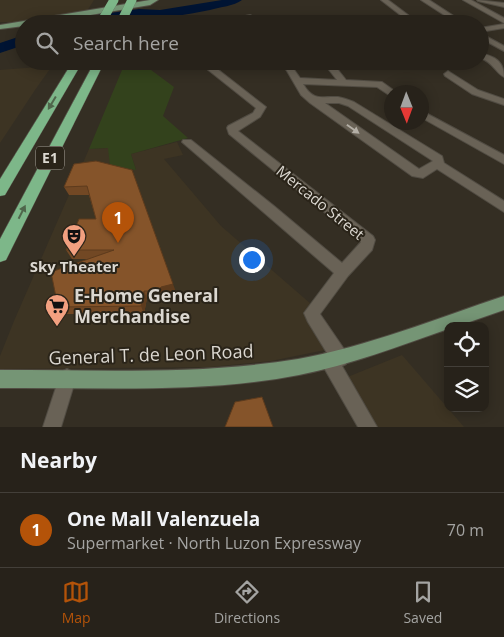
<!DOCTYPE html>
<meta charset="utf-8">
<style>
:root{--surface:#27221a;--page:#332f27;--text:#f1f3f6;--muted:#a4a4a2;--line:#433f39;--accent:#b45309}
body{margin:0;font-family:"Open Sans",sans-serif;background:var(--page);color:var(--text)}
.controls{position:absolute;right:15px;bottom:15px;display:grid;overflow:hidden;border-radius:10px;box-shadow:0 2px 12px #0003}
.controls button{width:45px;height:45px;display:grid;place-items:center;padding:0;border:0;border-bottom:1px solid var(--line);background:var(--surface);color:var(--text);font:25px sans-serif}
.compass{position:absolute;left:384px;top:85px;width:45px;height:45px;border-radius:50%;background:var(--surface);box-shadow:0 2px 12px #0003;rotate:179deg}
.you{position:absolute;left:251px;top:259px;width:18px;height:18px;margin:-12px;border:4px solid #fff;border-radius:50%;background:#1a73e8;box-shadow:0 0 0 8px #1a73e833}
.badge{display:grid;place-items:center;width:32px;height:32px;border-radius:50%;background:var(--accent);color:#fff;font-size:16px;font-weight:700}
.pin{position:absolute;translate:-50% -41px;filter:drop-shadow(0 1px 2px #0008)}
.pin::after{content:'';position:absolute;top:26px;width:18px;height:15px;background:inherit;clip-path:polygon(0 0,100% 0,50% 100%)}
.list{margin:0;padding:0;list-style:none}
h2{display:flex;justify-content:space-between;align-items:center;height:65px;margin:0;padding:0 20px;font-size:21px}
h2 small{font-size:16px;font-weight:400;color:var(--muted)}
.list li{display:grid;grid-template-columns:32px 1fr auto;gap:15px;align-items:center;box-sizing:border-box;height:75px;padding:0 20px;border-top:1px solid var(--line)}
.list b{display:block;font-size:19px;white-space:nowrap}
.list p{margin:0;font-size:16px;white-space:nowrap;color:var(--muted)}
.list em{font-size:16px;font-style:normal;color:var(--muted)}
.icon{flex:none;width:28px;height:28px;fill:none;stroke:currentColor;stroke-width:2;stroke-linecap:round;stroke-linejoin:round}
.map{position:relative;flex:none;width:504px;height:427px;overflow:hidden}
.search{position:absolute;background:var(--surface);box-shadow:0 2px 12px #0003;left:15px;right:15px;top:15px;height:55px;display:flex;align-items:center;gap:12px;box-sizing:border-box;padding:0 18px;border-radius:28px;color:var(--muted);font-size:19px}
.sheet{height:140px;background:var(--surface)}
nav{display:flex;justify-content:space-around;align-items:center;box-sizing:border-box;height:70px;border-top:1px solid var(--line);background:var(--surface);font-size:14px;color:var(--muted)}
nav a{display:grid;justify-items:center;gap:2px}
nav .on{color:var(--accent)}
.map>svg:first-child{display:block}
</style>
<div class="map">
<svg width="504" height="427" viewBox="0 0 504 427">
<rect width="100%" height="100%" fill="#342e23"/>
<g fill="#3d3423">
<polygon points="0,0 94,0 85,14 75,12 45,19 24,22 0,22"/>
<polygon points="52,66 35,90 0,143 0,70"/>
<polygon points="177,142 183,155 164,159 221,226 311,304 330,349 271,361 210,367 0,369 0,356 14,321 89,149 108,148 136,170 131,154"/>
<polygon points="402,355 464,427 374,427 345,378"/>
</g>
<polygon fill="#33421c" points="147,67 174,87 163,116 188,138 131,154 136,170 110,166 108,148 89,149 122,70"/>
<g fill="#001433">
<path d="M 222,0 L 242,0 C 234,6 220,7 210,10 C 161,20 111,24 61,24 L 89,16 L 139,9 L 160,10 Z"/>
<polygon points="24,35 24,45 0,53 0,43"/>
</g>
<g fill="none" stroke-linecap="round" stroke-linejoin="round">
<g stroke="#514c43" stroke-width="2">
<g id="minor">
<polygon points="381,0 388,0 420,24 412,24"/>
<polygon points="421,0 429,0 466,24 458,24"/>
<polygon points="463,0 471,0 504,18 504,23"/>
<polygon points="477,0 504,3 504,7 478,1"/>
<path d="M 250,15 L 268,24 C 261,24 256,20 249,19 C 237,18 225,25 212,23 Z"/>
<polygon points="140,19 146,19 151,24 142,24 139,21"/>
<polygon points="504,24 504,28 480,32 480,28"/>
<polygon points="480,33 504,46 504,51 480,38"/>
<path d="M 480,53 C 494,56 504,61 504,77 C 495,72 493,62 480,58 Z"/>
<polygon points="197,61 207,61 266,107 260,117 238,131 373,236 375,240 372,250 348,276 320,314 346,352 348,358 346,364 342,366 377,427 358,427 323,366 321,360 323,354 327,353 308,322 304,313 334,273 182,142 183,140 191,140 274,206 342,263 361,242 229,134 227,128 228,126 253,113 256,108"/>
<path d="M 279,61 L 288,61 L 300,78 L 337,80 L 322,61 L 331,61 L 346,80 L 382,82 L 396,92 L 392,92 L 392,97 L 377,87 L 303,84 C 314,102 321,96 338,97 C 344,98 349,100 354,102 L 442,156 L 444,163 L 504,201 L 504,212 L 437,169 L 423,178 L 412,176 L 310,103 L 301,95 L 287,71 ZM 325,103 L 339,103 L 348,106 L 433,161 L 419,169 Z"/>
<polygon points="448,71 478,90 504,99 504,105 472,94 445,76 444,74"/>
<polygon points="422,111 504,155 504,164 422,118"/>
<polygon points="67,369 73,372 76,378 61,427 43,427 61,372"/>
</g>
</g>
<g stroke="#514c43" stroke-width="2">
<g id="major">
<polygon points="150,0 158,0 150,5 37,24 24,24 24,26 0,29 0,25"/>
<path d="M 504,296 L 504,310 L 458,326 L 448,326 L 448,329 C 399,346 350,365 299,375 C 201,394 99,387 0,388 L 0,370 C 99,370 200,375 298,359 C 366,347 438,318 504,296 Z"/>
</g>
</g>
<g stroke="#514c43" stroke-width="1">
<g id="highway">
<polygon points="73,61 83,61 5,195 0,196 0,179"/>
<polygon points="95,61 105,61 6,260 0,262 0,239"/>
</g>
</g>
<use href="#minor" fill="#696256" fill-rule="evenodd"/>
<use href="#major" fill="#759575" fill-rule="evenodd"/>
<use href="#highway" fill="#7db789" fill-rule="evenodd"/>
<g stroke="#514c43" stroke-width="9" stroke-linecap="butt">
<g id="highway-bridge">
<polyline points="100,24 114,0"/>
<polyline points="120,24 132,0"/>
</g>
</g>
<use href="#highway-bridge" stroke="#7db789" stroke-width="9"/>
</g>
<polygon fill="#724824" points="74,164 176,292 164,295 160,299 147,298 144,314 65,314 58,307 90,259 72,259 66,250 96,219 89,195 69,195 64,187"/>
<g fill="#5d3b1d">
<polygon points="173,284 176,292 164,295 160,299 157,291 161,287"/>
<polygon points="144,291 147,298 144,314 141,306"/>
</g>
<g fill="#85542a" stroke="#5d3b1d">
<polygon points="96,161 132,170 173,284 161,287 157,291 144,291 141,306 58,307 51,272 114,250 66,250 79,219 96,219 87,186 64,187 74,164"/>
<polygon points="262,397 273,427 225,427 235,402"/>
</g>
<defs><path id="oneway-solid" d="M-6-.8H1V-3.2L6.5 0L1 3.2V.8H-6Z" transform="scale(1.25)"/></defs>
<g fill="#4f664b">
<use href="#oneway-solid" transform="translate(52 103) rotate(121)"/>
<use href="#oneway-solid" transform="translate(22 212) rotate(-63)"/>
</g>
<use fill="#b4afa6" href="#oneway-solid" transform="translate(353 129) rotate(35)"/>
<defs>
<g id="theatre-pin" transform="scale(1.25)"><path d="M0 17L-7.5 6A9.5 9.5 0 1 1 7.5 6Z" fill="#f2a080" stroke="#2a2419"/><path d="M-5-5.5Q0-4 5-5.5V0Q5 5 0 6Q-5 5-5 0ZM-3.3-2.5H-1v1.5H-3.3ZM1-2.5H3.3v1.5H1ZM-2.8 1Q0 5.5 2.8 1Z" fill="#111"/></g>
<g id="supermarket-pin" transform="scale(1.25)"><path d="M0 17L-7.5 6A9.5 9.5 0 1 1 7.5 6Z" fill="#f2a080" stroke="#2a2419"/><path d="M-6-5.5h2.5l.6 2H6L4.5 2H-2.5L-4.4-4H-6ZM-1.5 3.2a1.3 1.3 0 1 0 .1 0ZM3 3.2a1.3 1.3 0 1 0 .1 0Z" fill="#111"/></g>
</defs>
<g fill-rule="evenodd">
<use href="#theatre-pin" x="74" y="236"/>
<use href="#supermarket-pin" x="57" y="306"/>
</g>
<g text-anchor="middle" stroke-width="4" stroke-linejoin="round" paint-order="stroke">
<rect fill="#2a2419" stroke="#a7a29a" stroke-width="1" x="36" y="146.5" width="28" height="23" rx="4"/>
<g font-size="14" font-weight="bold" fill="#dcd8d1">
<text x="50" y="163">E1</text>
</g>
<g font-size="15" fill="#dcd8d1" stroke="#2a2419">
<text transform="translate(320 203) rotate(39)" y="5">Mercado Street</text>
</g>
<g font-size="15" font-weight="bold" fill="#dcd8d1" stroke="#2a2419">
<text x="74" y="272">Sky Theater</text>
</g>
<g font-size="18" font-weight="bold" fill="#dcd8d1" stroke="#2a2419" text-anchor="start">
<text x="74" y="302">E-Home General<tspan x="74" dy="21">Merchandise</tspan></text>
</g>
<g font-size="18" fill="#dcd8d1" stroke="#2a2419">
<text transform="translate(151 355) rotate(-2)" y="6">General T. de Leon Road</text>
</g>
</g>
</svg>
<div class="controls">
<button><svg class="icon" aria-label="locate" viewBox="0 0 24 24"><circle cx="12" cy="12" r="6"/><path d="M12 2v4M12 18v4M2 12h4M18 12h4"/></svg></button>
<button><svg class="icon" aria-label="layers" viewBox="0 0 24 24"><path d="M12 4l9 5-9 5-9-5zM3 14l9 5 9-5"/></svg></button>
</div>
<svg class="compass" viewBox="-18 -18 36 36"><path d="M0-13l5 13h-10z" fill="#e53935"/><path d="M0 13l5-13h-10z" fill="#a4a4a2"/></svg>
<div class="you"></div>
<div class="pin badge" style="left:118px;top:243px">1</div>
<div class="search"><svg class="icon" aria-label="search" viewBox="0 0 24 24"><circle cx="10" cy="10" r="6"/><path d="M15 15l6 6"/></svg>Search here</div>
</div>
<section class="sheet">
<h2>Nearby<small></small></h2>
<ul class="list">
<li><span class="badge">1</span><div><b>One Mall Valenzuela</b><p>Supermarket · North Luzon Expressway</p></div><em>70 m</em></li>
</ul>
</section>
<nav>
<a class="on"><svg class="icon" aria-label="map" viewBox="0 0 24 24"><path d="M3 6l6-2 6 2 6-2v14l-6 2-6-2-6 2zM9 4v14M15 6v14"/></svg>Map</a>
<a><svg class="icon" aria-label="directions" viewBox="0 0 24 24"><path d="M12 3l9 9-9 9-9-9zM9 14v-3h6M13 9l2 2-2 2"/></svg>Directions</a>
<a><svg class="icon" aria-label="saved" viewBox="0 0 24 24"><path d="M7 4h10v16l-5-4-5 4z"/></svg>Saved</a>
</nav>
